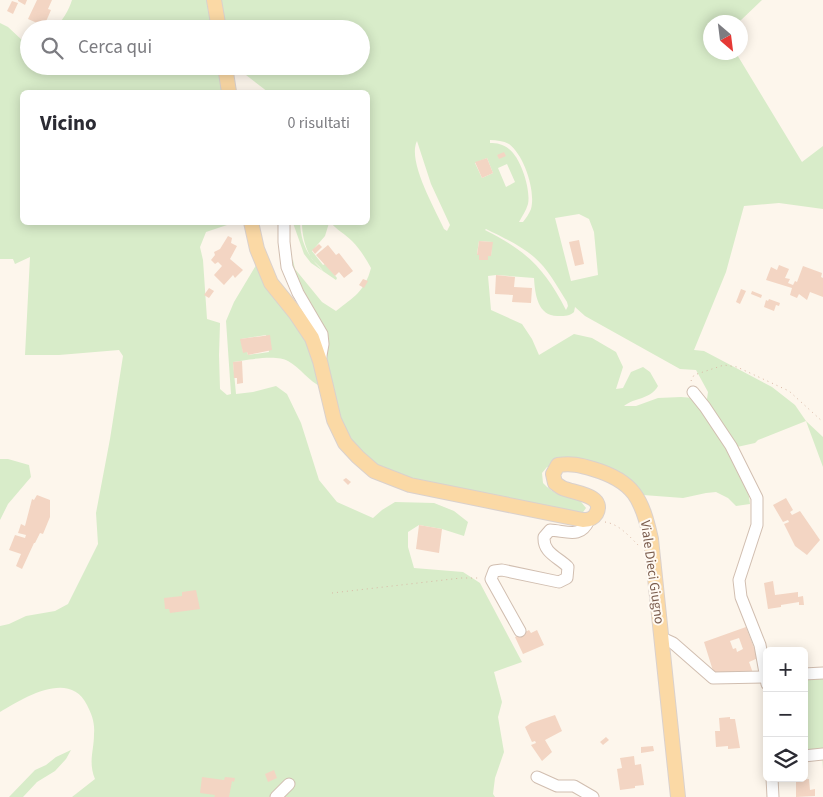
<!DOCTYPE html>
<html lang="it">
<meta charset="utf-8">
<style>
:root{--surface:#fff;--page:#f2f2f3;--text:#2b2b33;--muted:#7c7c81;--line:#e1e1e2}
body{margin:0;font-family:"Source Sans 3",sans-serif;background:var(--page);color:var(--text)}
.controls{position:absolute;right:15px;bottom:15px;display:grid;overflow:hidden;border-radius:8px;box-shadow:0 2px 12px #0003}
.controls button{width:45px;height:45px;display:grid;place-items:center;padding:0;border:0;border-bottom:1px solid var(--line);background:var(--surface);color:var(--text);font:25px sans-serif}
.compass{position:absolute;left:703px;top:15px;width:45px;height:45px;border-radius:50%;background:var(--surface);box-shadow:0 2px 12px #0003;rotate:152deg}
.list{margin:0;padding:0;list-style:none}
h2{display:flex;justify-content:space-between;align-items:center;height:65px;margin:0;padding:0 20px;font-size:21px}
h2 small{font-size:16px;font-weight:400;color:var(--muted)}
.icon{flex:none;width:28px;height:28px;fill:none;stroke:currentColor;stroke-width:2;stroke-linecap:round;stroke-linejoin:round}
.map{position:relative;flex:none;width:823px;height:797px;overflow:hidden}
.search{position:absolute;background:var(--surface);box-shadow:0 2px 12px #0003;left:20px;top:20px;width:350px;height:55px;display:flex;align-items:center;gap:12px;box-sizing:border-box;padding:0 18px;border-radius:28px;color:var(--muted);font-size:19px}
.panel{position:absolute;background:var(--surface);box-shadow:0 2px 12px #0003;left:20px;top:90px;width:350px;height:135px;border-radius:8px}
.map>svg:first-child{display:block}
</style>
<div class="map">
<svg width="823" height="797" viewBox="0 0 823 797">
<rect width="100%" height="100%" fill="#fdf6ec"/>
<g fill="#d8ecc9" fill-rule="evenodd">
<path d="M 72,0 L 762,0 L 739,22 L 710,22 L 710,52 L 736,53 L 802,162 L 823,146 L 823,209 L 779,203 L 744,206 L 726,272 L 694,350 L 704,351 L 772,387 L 795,405 L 806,421 L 823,437 L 823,467 L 806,421 L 758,440 L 755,443 L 737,447 L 748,490 L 750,504 L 736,506 L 728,498 L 716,492 L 706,493 L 683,498 L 643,495 L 570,463 L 547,467 L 542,473 L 543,483 C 553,494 563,497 578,498 L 586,508 L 581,515 L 410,485 L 358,457 L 327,392 L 285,257 L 293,260 L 295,269 L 322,302 L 336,311 C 354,297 365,291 371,268 C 366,259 360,249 352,241 C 345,234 337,230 331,223 L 368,222 L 368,92 L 268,92 L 237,68 L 222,67 L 225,92 L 22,92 L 22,222 L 233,223 L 206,232 L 200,247 L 203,260 L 207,319 L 220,323 L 219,355 L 220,389 L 227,395 L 231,394 L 226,321 L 234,302 L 258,262 L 303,327 L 322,387 C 308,381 301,368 288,361 C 277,354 246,360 233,362 L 236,394 L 253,392 L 276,386 L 287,394 L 301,423 L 319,480 L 337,502 L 373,518 L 382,510 L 395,502 L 434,503 L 454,511 L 468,522 L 464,536 L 442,529 L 419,525 L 408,532 L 408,547 L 414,568 L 463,572 L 480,583 L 522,662 L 494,672 L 502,702 L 498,717 L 504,752 L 495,778 L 493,794 L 495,797 L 72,797 L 95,779 C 88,762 94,751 94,734 C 95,723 92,715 87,705 C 70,669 23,698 0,712 L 0,626 L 9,624 L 26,616 L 55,611 L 68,604 L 98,544 L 96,513 L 110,439 L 123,356 L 119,350 L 59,355 L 25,355 L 30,257 L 15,264 L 13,259 L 0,259 L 0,23 L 8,27 L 23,41 L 29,40 L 29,66 L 361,66 L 361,29 L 53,29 C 62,22 69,10 72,0 ZM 490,140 C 497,140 503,141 509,144 C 524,155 536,191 531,209 C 529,214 526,218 523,222 L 519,222 C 522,216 526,211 528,204 C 531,190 521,158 509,149 C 503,144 497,143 490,143 ZM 417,141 L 431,184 L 450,225 L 447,231 L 444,229 C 435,209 407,161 417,141 ZM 487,158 L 493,173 L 482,178 L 475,163 ZM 507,164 L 515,182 L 506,187 L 498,168 ZM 579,214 L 589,219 L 594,232 L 598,275 L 571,281 L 555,218 ZM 486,229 C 502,237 520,245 534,257 C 548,269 557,286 567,302 L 568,306 L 566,310 C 545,269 527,251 485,230 ZM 479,241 L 492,242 L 491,256 L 488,256 L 488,260 L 479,260 L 479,255 L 477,254 ZM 496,275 L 534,278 C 535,295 538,317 559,316 C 565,316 570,316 574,312 L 575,307 L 585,316 L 680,369 L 696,370 L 708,392 L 707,399 L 681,397 L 658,398 L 636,406 L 624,406 C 635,397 650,400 658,386 L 650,372 L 643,367 L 631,372 L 623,388 L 616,389 L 623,367 L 616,352 L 592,338 L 574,334 L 539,355 L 532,339 L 522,324 L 491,310 L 488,276 ZM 266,335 L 269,352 L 248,355 L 247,352 L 243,352 L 241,339 Z"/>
<path d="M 293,223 L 300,223 C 301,243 308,257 323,271 C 321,267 315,263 312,259 C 305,248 302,235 302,223 L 329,223 L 325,236 L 312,251 L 323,265 L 325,264 L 337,278 L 336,280 L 311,263 L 304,254 Z"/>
<polygon points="0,459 8,459 29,465 31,477 8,504 0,520"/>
<polygon points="823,673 823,769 822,754 804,756 804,674"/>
<polygon points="71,750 66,759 55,771 37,782 23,797 9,797 35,770 46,765 56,757"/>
</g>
<g fill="#f3d5c3" fill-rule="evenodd">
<polygon points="18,0 27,0 25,5 18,1"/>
<polygon points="37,0 52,0 48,9 51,10 44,26 28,19"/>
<polygon points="12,1 18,3 13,14 7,11"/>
<polygon points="504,152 506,156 499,159 497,155"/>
<polygon points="487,158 493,173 482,178 475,162"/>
<polygon points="228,236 232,238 231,243 237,246 230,259 243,270 235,278 233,275 224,285 214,275 222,266 218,262 215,264 211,260 215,255 214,252 220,249"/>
<polygon points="579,240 584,264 575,266 569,242"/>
<polygon points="479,241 493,242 491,256 488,256 488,260 479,260 479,255 477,255"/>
<polygon points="319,244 322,247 315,254 312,250"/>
<polygon points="328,245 336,255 339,253 353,271 344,278 339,272 335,276 316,255"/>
<polygon points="779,265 789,269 785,278 790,279 788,283 793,285 795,281 797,282 803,266 822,273 821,277 823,278 823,297 810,292 807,300 799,294 797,298 790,295 792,288 766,280 771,267 777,270"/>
<polygon points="496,275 515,277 514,287 532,288 531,303 512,302 513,295 495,294"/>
<polygon points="363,279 368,281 364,288 359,285"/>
<polygon points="209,288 214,291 209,298 204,295"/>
<polygon points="741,289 746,291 740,304 736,302"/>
<polygon points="752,291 762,295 761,298 751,294"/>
<polygon points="769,299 780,303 779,306 776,305 774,311 764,307 766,300 768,301"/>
<polygon points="270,335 272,350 248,355 247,352 243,353 240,339"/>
<polygon points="242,361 243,383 237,384 237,378 234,378 233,362"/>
<polygon points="346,478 351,482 348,485 343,480"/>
<polygon points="37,495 50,500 50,517 43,534 40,533 35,543 34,543 22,569 16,566 21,554 9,550 15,535 25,538 26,535 18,533 21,524 25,526 32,499 34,500"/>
<polygon points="786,498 793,510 790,512 792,515 800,511 820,540 807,555 795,546 784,524 789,522 788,520 783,522 773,505"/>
<polygon points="419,525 442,529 439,553 416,549"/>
<polygon points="773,581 775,595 798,592 798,597 803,596 804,605 799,605 799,602 781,605 781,607 768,609 764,583"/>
<polygon points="196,590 200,609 170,613 169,609 165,609 164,598 182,596 182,592"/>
<path d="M 746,627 L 758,658 L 749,662 L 753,673 L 744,675 L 742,671 L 714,674 L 704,642 ZM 739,638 L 743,649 L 737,652 L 736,648 L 733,649 L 730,641 Z"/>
<polygon points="529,630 531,633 537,630 544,645 523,654 515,637"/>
<polygon points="555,715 562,731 545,740 552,752 542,761 531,745 536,743 535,741 532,742 525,727 531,723"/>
<polygon points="730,717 730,719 735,719 740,748 728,749 728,746 716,747 715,731 720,731 719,718"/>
<polygon points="606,737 609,740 603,745 600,742"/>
<polygon points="653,746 654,751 641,753 641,747"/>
<polygon points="634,756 635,765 641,764 644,785 635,786 635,788 620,790 617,769 622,768 620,758"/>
<polygon points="274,770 277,778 268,782 265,774"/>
<polygon points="202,777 224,780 225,777 235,778 234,782 232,781 229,797 214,797 215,795 200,793"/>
<polygon points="809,779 810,790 815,789 815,796 796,797 796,780"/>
</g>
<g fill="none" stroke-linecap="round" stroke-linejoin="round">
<g stroke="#d1beb0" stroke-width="13">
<g id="minor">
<polyline points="284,222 284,242 287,267 298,293 322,334 323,344 320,361"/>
<polyline points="693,392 705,407 731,446 757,498 757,525 739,580 741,597 760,645 767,684"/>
<path d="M 520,631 L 491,579 L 494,571 L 502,570 L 559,582 L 567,578 L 568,567 C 558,557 543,553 544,537 L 550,530 C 567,531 581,539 589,520"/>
<polyline points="662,638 673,643 713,678 767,677"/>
<polyline points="804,674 823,673"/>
<polyline points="804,756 823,754"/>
<polyline points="537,777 557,786 574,786 593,797"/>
<polyline points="772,778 773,797"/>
<polyline points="276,797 289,784"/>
</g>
</g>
<g stroke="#dad1cd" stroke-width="16">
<g id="major">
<polyline points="214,0 219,29"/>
<polyline points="225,66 229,92"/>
<path d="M 251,222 L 257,249 L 271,283 L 296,314 L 312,338 L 320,361 L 334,420 L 345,443 L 358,457 L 374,471 L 410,485 L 583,520 C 589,520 593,519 596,514 C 606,496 576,493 565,489 C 561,488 558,485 555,483 L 553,474 L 558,465 C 571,463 580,465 593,469 C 634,481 642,499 651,539 L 678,797"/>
</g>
</g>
<g stroke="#d9b8a5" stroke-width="1" stroke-dasharray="1 4" stroke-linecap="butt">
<polyline points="691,381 694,375 724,365 737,367 789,391 823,422"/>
<path d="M 605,522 C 619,524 629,536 639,546"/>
<polyline points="332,593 461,578 480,578"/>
</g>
<use href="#minor" stroke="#fff" stroke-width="11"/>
<use href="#major" stroke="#fbd9a5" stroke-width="14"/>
</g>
<g text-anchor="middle" stroke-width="4" stroke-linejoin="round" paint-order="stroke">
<g font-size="14" fill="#7a5c4d" stroke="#fffaf3">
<text transform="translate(653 572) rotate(82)" y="5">Viale Dieci Giugno</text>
</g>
</g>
</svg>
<div class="controls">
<button>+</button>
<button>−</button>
<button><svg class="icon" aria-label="layers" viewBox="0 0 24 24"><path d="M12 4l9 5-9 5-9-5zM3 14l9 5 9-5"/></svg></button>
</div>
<svg class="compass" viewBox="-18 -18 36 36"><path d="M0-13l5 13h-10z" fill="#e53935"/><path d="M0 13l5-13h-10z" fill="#7c7c81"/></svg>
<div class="search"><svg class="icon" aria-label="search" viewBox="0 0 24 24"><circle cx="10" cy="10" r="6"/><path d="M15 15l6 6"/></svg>Cerca qui</div>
<section class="panel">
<h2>Vicino<small>0 risultati</small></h2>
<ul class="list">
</ul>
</section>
</div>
